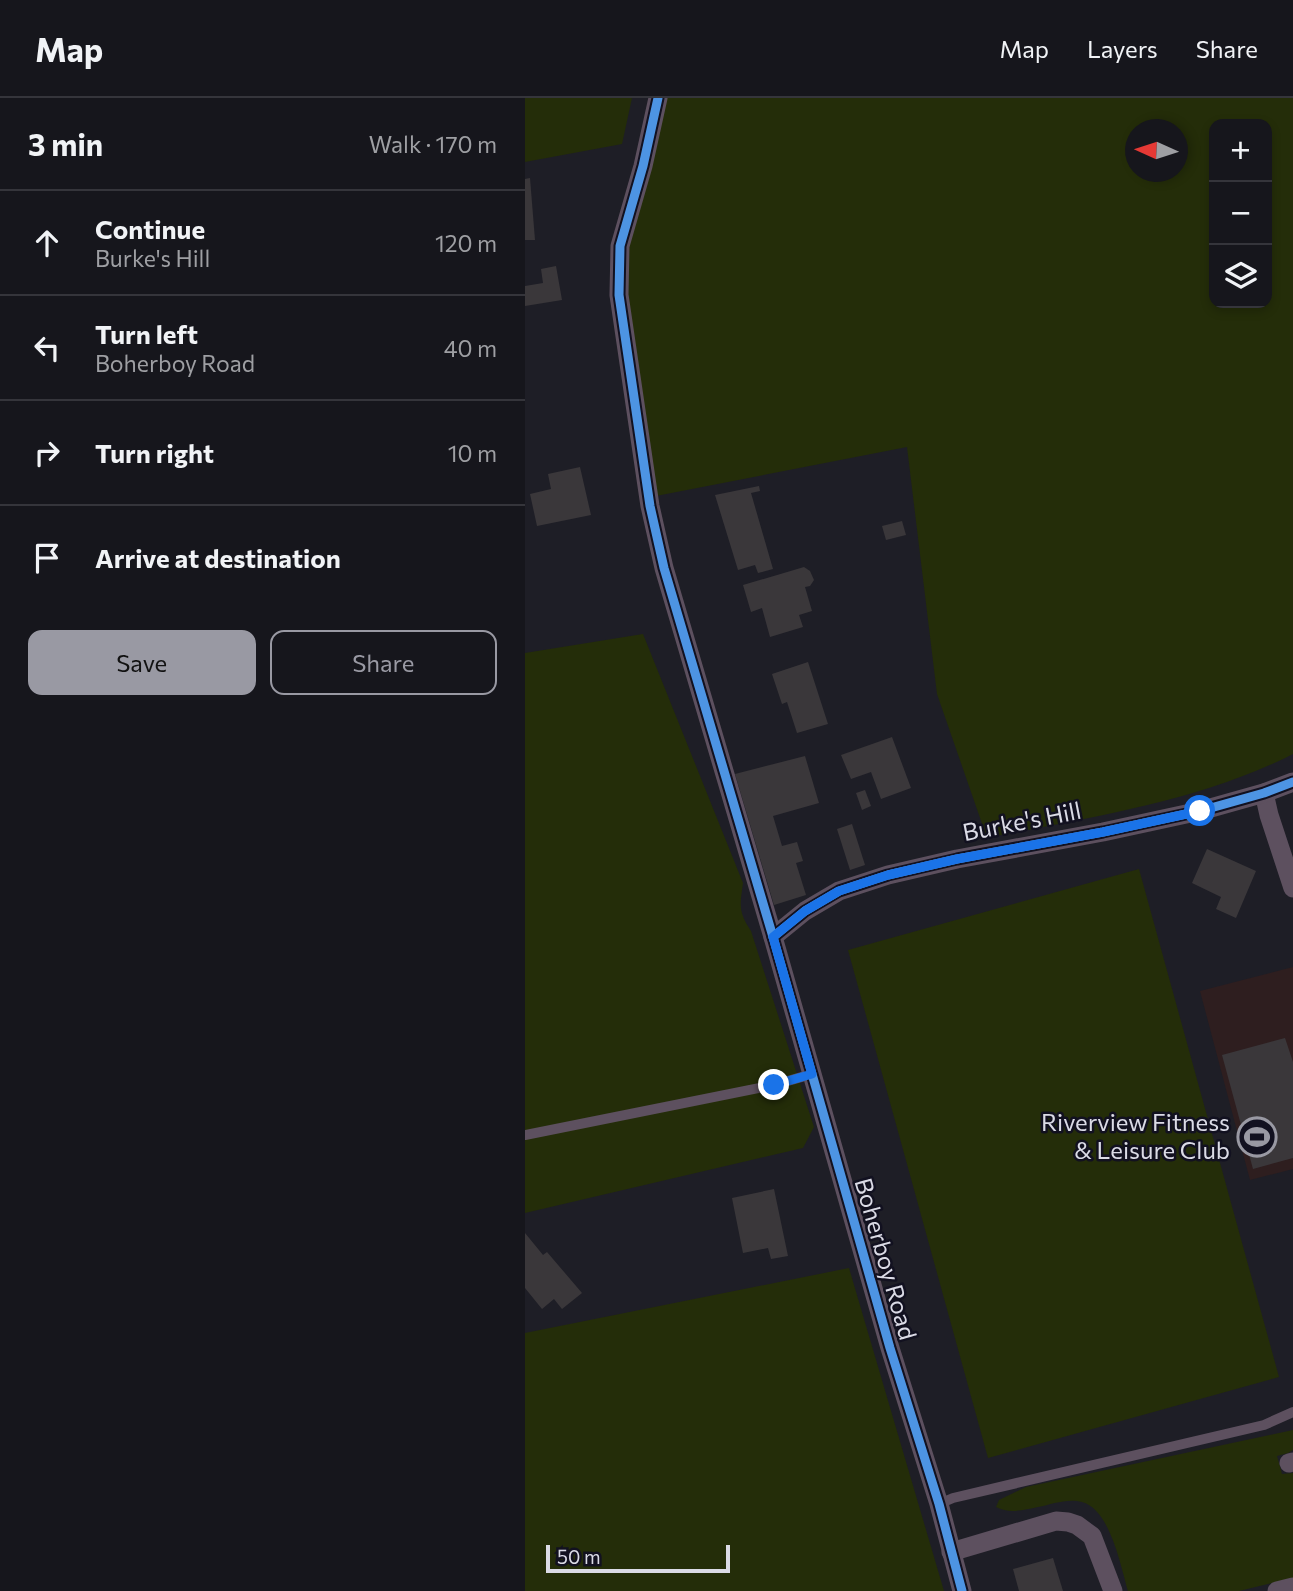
<!DOCTYPE html>
<meta charset="utf-8">
<style>
:root{--surface:#16161c;--page:#1f1f25;--text:#f1f3f6;--muted:#9e9fa3;--line:#35353b;--accent:#9999a3}
body{margin:0;font-family:Commissioner,sans-serif;background:var(--page);color:var(--text)}
.controls{position:absolute;right:21px;top:21px;display:grid;overflow:hidden;border-radius:14px;box-shadow:0 4px 10px #0003}
.controls button{width:63px;height:63px;display:grid;place-items:center;padding:0;border:0;border-bottom:2px solid var(--line);background:var(--surface);color:var(--text);font:35px sans-serif}
.compass{position:absolute;left:600px;top:21px;width:63px;height:63px;border-radius:50%;background:var(--surface);box-shadow:0 4px 10px #0003;rotate:273deg}
.scale{position:absolute;left:21px;bottom:18px;width:184px;box-sizing:border-box;padding-left:7px;border:4px solid #dbdbe6;border-top:0;font-size:19px;line-height:24px;white-space:nowrap;color:#dbdbe6;-webkit-text-stroke:5px #121120;paint-order:stroke}
.stop{position:absolute;width:21px;height:21px;margin:-16px;border:5px solid #1a73e8;border-radius:50%;background:#fff}
.stop.end{background:#1a73e8;border-color:#fff;box-shadow:0 2px 7px #0008}
.list{margin:0;padding:0;list-style:none}
h2{display:flex;justify-content:space-between;align-items:center;height:91px;margin:0;padding:0 28px;font-size:30px}
h2 small{font-size:23px;font-weight:400;color:var(--muted)}
.list li{display:grid;grid-template-columns:46px 1fr auto;gap:21px;align-items:center;box-sizing:border-box;height:105px;padding:0 28px;border-top:2px solid var(--line)}
.list b{display:block;font-size:26px;white-space:nowrap}
.list p{margin:0;font-size:23px;white-space:nowrap;color:var(--muted)}
.list em{font-size:23px;font-style:normal;color:var(--muted)}
.actions{display:flex;gap:14px;padding:21px 28px}
.actions a{flex:1;padding:16px 0;border:2px solid var(--accent);border-radius:14px;text-align:center;font-size:24px;color:var(--accent)}
.actions .main{background:var(--accent);color:#111}
.icon{flex:none;width:38px;height:38px;fill:none;stroke:currentColor;stroke-width:2;stroke-linecap:round;stroke-linejoin:round}
.map{position:relative;flex:none;width:768px;height:1493px;overflow:hidden}
header{display:flex;align-items:center;gap:42px;box-sizing:border-box;height:98px;padding:0 35px;background:var(--surface);border-bottom:2px solid var(--line)}
header strong{font-size:33px}
nav{display:flex;gap:38px;margin-inline-start:auto;font-size:24px}
main{display:flex}
aside{flex:1;background:var(--surface)}
.map>svg:first-child{display:block}
</style>
<header>
<strong>Map</strong>
<nav><a>Map</a><a>Layers</a><a>Share</a></nav>
</header>
<main>
<aside>
<h2>3 min<small>Walk · 170 m</small></h2>
<ul class="list">
<li><svg class="icon" aria-label="ahead" viewBox="0 0 24 24"><path d="M12 20V5M6 11l6-6 6 6"/></svg><div><b>Continue</b><p>Burke's Hill</p></div><em>120 m</em></li>
<li><svg class="icon" aria-label="left" viewBox="0 0 24 24"><path d="M17 20v-9H6M10 6l-5 5 5 5"/></svg><div><b>Turn left</b><p>Boherboy Road</p></div><em>40 m</em></li>
<li><svg class="icon" aria-label="right" viewBox="0 0 24 24"><path d="M7 20v-9h11M14 6l5 5-5 5"/></svg><div><b>Turn right</b></div><em>10 m</em></li>
<li><svg class="icon" aria-label="arrive" viewBox="0 0 24 24"><path d="M6 21V4h12l-3 4 3 4H6"/></svg><div><b>Arrive at destination</b></div></li>
</ul>
<div class="actions"><a class="main">Save</a><a>Share</a></div>
</aside>
<div class="map">
<svg width="768" height="1493" viewBox="0 0 768 1493">
<rect width="100%" height="100%" fill="#1e1e26"/>
<polygon fill="#2e1e1f" points="768,869 768,1071 725,1082 675,893"/>
<g fill="#242d09" fill-rule="evenodd">
<polygon points="0,0 107,0 97,46 0,64"/>
<path d="M 132,0 L 768,0 L 768,656 C 674,704 565,719 462,740 L 412,596 L 382,349 L 131,398 L 94,164 ZM 689,26 L 742,26 L 742,205 L 689,205 ZM 610,32 L 652,32 L 652,74 L 610,74 Z"/>
<path d="M 118,536 L 218,785 C 215,808 213,813 226,833 L 289,1029 L 278,1050 L 0,1115 L 0,555 Z"/>
<polygon points="614,771 754,1279 463,1360 323,852"/>
<polygon points="324,1170 419,1493 0,1493 0,1235"/>
<path d="M 768,1332 L 768,1352 L 763,1355 L 752,1358 L 757,1376 L 768,1375 L 768,1480 L 714,1493 L 603,1493 C 596,1469 585,1411 557,1404 C 543,1400 527,1406 513,1409 C 499,1412 484,1416 471,1409 L 474,1402 L 501,1389 Z"/>
</g>
<g fill="#3a373a">
<polygon points="5,80 10,142 0,142 0,81"/>
<polygon points="31,168 37,202 0,208 0,188 18,185 16,171"/>
<polygon points="55,369 66,417 12,428 5,396 26,391 23,376"/>
<polygon points="234,388 235,393 226,395 248,471 233,475 230,467 213,472 190,397"/>
<polygon points="377,423 381,437 361,442 357,428"/>
<polygon points="279,469 285,473 289,482 285,488 280,489 287,513 274,517 278,529 245,539 237,510 226,514 218,487"/>
<polygon points="283,564 303,626 272,635 262,604 257,606 247,576"/>
<polygon points="367,639 386,690 356,701 346,674 326,681 316,657"/>
<polygon points="280,658 294,705 248,718 257,748 272,744 278,763 271,765 281,797 249,807 210,676"/>
<polygon points="340,692 346,708 337,712 331,695"/>
<polygon points="327,726 340,767 325,772 312,731"/>
<polygon points="682,751 731,773 711,820 691,811 696,799 667,785"/>
<polygon points="760,940 768,964 768,1060 728,1071 697,957"/>
<polygon points="249,1091 263,1158 246,1161 243,1150 218,1155 207,1100"/>
<polygon points="0,1135 18,1157 22,1154 57,1195 37,1211 29,1201 17,1211 0,1190"/>
<polygon points="528,1460 538,1493 494,1493 488,1471"/>
</g>
<g fill="none" stroke-linecap="round" stroke-linejoin="round">
<g stroke="#5d505f" stroke-width="10">
<polyline points="0,1037 249,987 287,976"/>
<polyline points="414,1406 428,1400 739,1327 768,1314"/>
</g>
<g stroke="#5d505f" stroke-width="19">
<polyline points="133,0 118,68 95,148 94,197 125,408 139,470 248,839 365,1250 414,1406 437,1493"/>
<polyline points="739,695 744,717 768,790"/>
<polyline points="248,839 280,813 314,793 363,777 432,761 578,734 675,713 739,695 768,684"/>
<polyline points="764,1365 768,1364"/>
<polyline points="426,1454 531,1423 543,1424 552,1427 567,1438 588,1493"/>
<polyline points="752,1493 768,1489"/>
</g>
<g stroke="#121120" stroke-width="13">
<g id="cycleway">
<polyline points="133,0 118,68 95,148 94,197 125,408 139,470 248,839 365,1250 414,1406 437,1493"/>
<polyline points="248,839 280,813 314,793 363,777 432,761 578,734 675,713 739,695 768,684"/>
</g>
</g>
<use href="#cycleway" stroke="#4d94e3" stroke-width="9"/>
</g>
<g fill="none" stroke-linecap="round" stroke-linejoin="round">
<polyline stroke="#1a73e8" stroke-width="9" points="249,987 287,976 248,839 280,813 314,793 363,777 432,761 578,734 675,713"/>
</g>
<defs>
<g id="stadium-ring" transform="scale(2.0125)"><circle r="9.5" fill="#121120" stroke="#9999a3" stroke-width="1.5"/><path d="M0-5a6.5 5 0 1 0 0 10a6.5 5 0 1 0 0-10ZM-3.5-1.8h7v3.6h-7Z" fill="#9999a3"/></g>
</defs>
<g fill-rule="evenodd">
<use href="#stadium-ring" x="732" y="1039"/>
</g>
<g text-anchor="middle" stroke-width="5" stroke-linejoin="round" paint-order="stroke">
<g font-size="24" fill="#dbdbe6" stroke="#121120">
<text transform="translate(497 724) rotate(-11)" y="8">Burke's Hill</text>
<text transform="translate(360 1161) rotate(74)" y="8">Boherboy Road</text>
</g>
<g font-size="24" fill="#dbdbe6" stroke="#121120" text-anchor="end">
<text x="705" y="1033">Riverview Fitness<tspan x="705" dy="28">&amp; Leisure Club</tspan></text>
</g>
</g>
</svg>
<div class="controls">
<button>+</button>
<button>−</button>
<button><svg class="icon" aria-label="layers" viewBox="0 0 24 24"><path d="M12 4l9 5-9 5-9-5zM3 14l9 5 9-5"/></svg></button>
</div>
<svg class="compass" viewBox="-18 -18 36 36"><path d="M0-13l5 13h-10z" fill="#e53935"/><path d="M0 13l5-13h-10z" fill="#9e9fa3"/></svg>
<div class="scale">50 m</div>
<div class="stop" style="left:675px;top:713px"></div>
<div class="stop end" style="left:249px;top:987px"></div>
</div>
</main>
